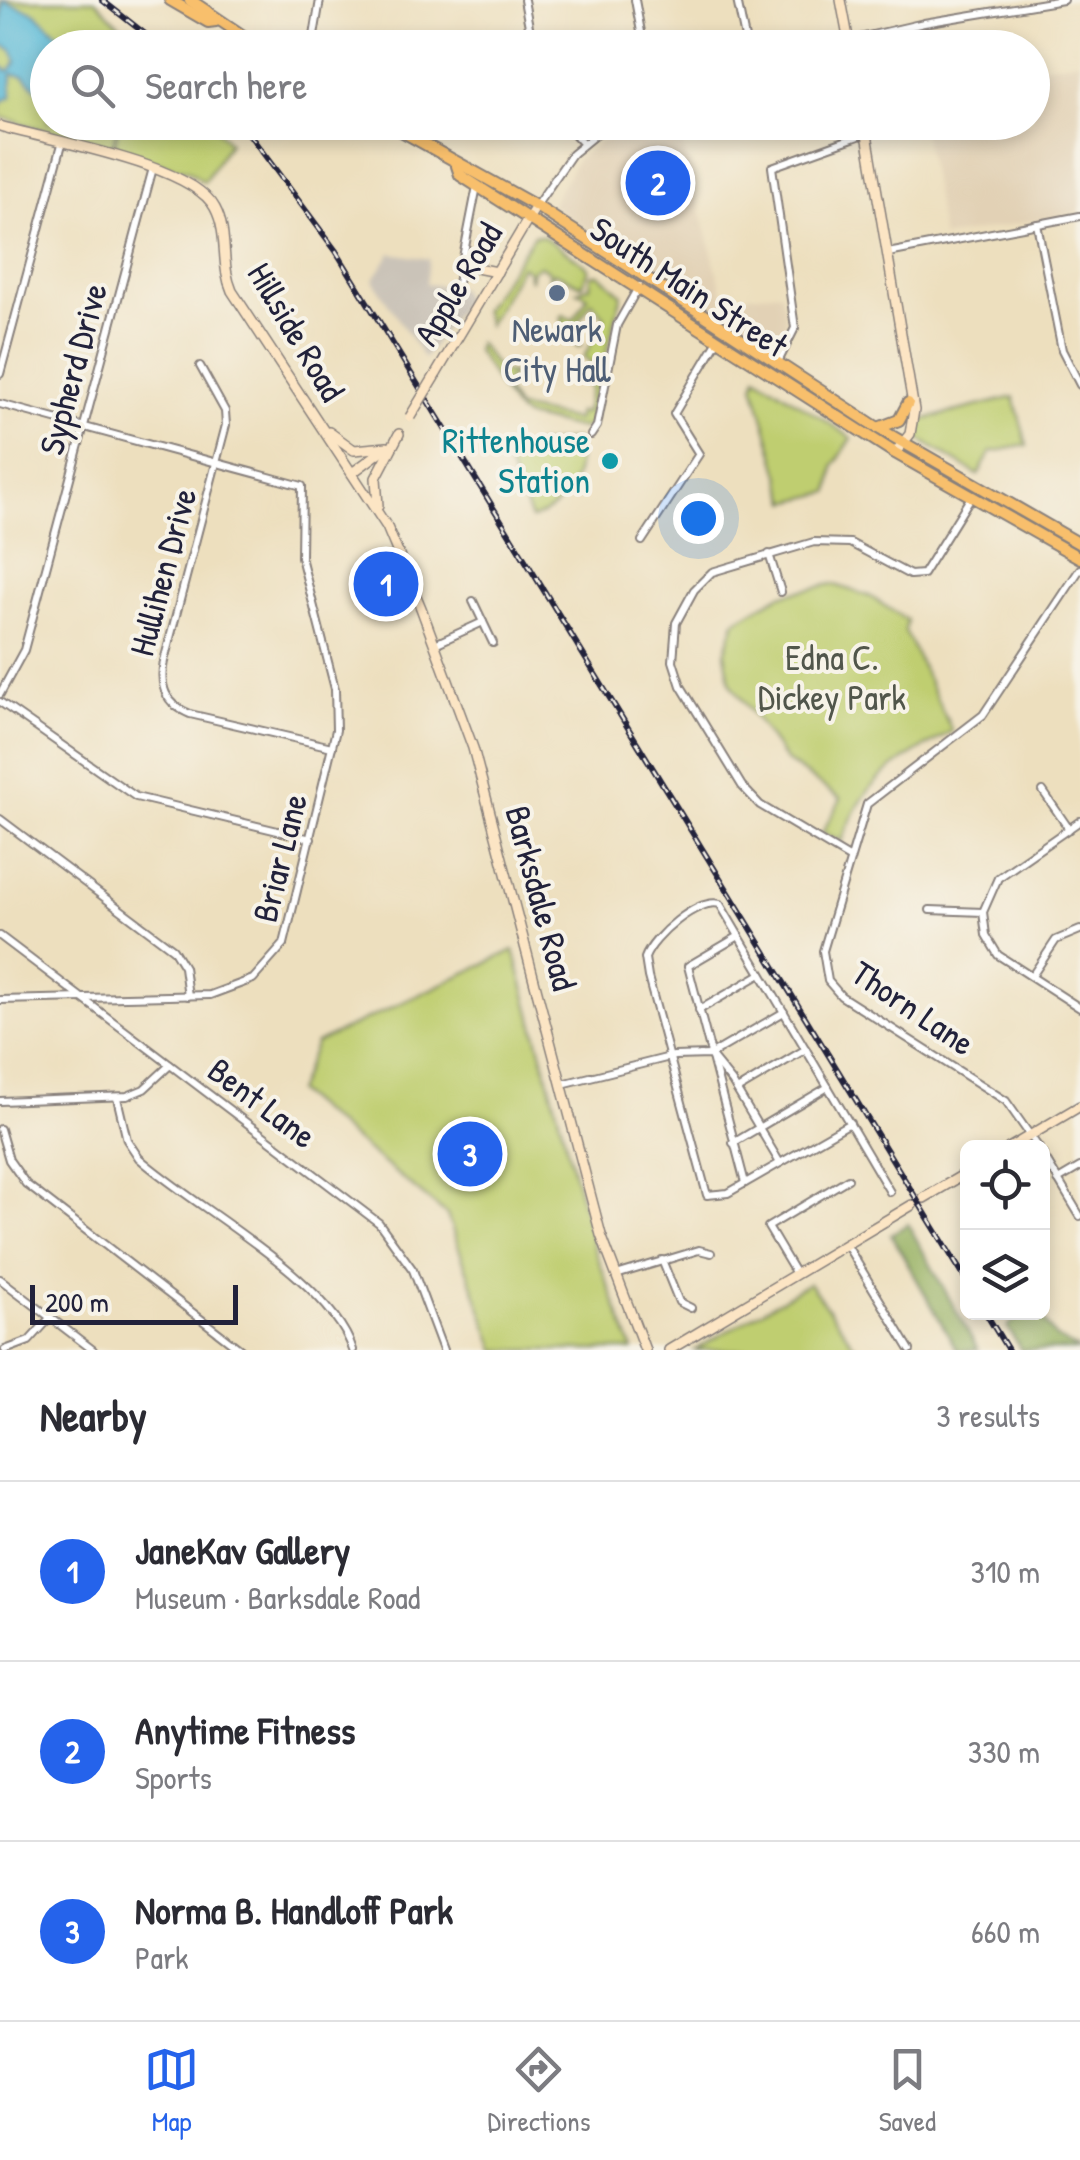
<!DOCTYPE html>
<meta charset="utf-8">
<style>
:root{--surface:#fff;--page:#f2f2f3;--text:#2b2b33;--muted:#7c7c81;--line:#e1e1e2;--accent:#2563eb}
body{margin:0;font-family:"Patrick Hand",sans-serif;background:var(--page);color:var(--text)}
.controls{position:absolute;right:30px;bottom:30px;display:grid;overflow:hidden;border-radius:15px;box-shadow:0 5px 15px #0003}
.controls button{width:90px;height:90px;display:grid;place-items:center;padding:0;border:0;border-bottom:2px solid var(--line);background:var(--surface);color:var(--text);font:50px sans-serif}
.scale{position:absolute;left:30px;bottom:25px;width:208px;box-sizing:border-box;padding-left:10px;border:5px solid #22223b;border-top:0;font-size:28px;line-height:35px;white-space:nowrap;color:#22223b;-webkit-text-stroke:8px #f7f3e8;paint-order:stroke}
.you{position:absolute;left:698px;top:518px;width:35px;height:35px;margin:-25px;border:8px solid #fff;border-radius:50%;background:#1a73e8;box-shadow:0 0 0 15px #1a73e833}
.badge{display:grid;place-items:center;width:65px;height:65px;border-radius:50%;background:var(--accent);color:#fff;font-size:32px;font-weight:700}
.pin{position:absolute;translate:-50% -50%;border:5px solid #fff;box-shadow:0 2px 10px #0006}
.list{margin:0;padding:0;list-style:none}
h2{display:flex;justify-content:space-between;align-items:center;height:130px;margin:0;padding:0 40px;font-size:42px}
h2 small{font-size:32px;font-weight:400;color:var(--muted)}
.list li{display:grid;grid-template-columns:65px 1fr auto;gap:30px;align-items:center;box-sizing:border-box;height:180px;padding:0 40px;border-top:2px solid var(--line)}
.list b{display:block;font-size:38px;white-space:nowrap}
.list p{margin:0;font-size:32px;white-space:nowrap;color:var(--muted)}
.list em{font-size:32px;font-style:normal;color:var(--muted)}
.icon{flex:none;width:55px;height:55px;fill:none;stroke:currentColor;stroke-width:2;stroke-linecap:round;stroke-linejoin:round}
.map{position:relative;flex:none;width:1080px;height:1350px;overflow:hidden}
.search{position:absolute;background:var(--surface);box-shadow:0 5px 15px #0003;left:30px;right:30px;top:30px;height:110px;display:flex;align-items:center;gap:25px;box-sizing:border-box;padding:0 35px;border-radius:55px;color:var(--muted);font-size:38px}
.sheet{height:670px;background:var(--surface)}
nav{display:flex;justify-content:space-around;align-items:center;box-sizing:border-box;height:140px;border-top:2px solid var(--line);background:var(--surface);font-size:28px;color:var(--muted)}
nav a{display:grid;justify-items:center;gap:5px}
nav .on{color:var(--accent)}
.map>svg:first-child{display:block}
</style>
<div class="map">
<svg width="1080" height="1350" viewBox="0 0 1080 1350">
<rect width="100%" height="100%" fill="#f7f3e8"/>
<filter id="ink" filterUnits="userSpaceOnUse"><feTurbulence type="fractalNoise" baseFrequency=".01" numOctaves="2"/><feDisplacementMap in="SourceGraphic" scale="20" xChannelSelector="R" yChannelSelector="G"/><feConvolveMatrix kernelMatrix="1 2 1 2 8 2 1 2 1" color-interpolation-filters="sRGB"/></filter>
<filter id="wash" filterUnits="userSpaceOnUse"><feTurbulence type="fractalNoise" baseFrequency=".0048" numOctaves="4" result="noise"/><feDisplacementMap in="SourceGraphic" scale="40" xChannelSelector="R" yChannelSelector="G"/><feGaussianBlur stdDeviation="2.25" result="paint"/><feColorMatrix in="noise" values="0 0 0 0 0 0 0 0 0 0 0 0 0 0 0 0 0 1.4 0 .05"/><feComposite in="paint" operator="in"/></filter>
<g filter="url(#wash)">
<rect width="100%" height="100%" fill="#eddfbe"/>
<g fill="#e2d1b5">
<polygon points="1080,60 1080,212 942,238 922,123 1032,122 1033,68"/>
<polygon points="628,123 677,123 725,301 717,314 551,205 578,158"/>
<polygon points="781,292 788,335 780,349 772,351 728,322 748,295"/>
</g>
<polygon fill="#cac3b8" points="391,253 429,259 426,284 460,288 464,301 424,359 373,280"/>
<g fill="#bfce70" stroke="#707856" stroke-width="2.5">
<polygon points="0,0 95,0 131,37 129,47 48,48 48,122 117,123 112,149 0,117"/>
<polygon points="119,123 211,123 229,143 204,182 188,171 114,150"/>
<polygon points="534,235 543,236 586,265 589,270 582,285 554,272 549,279 549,271 540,266 532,270 530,281 528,270 521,266 488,325 483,310"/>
<polygon points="599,274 622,294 603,366 597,368 584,357 605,317 592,302 579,320 574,342 582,345 578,347 561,319 563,315 573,320 588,297 578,291 590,286 591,275"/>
<polygon points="478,343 500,371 514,374 502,385 516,408 576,420 578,412 585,413 590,387 584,382 588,377 598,380 591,424 583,429 525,417 513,408 476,350"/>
<polygon points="757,376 852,438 834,466 830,492 788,502 754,385"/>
<polygon points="1014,397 1027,445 991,452 978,475 919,439 918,421"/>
<path d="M 576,439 C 584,475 567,507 531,519 L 506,460 L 512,449 Z"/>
<path d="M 832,584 L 869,596 L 907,620 L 905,631 L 952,731 C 893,767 868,773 842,841 L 822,833 L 841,799 L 786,761 L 730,682 L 725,653 L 735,621 L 780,595 Z"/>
<polygon points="514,950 594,1248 633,1350 496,1350 447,1215 296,1092 316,1043"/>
<polygon points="809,1283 858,1350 695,1350"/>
</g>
<g fill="#97b162" stroke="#5c6a4e" stroke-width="2.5">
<polygon points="908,1224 978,1350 957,1350 891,1234"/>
<polygon points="1024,1313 1038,1313 1056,1338 1080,1350 1021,1350 1007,1327"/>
</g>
<polygon fill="#58b9d7" stroke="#3d6e89" stroke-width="2.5" points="3,1 34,12 71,45 48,48 47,99 24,76 12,74 11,97 0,102 0,65 9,71 17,61 12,50 0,44"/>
</g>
<g filter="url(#ink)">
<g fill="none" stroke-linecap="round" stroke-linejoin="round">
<g stroke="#88807c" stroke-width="10">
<g id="street">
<polyline points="524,0 533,48"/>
<polyline points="635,0 644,48"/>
<polyline points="737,0 747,48"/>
<polyline points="312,48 320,0"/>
<polyline points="816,48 924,23 1063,0"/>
<polyline points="563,122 583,143"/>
<polyline points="536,206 572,154 611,122"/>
<polyline points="1037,224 1062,350 1080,385"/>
<polyline points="888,253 1080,216"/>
<polyline points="457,288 477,186"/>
<polyline points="778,362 795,328 772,167 867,133"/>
<path d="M 200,366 L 225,411 L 226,425 L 164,661 C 159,686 165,704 190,714 L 332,747"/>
<polyline points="0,374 62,144"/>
<polyline points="0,404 302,486 301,557 335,689 336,730 284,944 253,979 210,995 0,1000"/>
<polyline points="591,435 597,426 617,325 639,286"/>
<polyline points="642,541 699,454 674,414 718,340"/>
<polyline points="769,554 781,592"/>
<polyline points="473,601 493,643"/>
<polyline points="435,644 483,622"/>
<polyline points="0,694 24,650 153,168"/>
<polyline points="0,702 136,797 311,839"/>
<polyline points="1043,791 1069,829"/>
<polyline points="0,819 173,949 184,967 188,996"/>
<polyline points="1080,821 998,878 983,912 986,935 998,955 1080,1008"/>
<polyline points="849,858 760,805 742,786 681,686 673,661 676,623 694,590 712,572 814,542 850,543 910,575 923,574 971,497"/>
<polyline points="930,910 983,912"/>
<polyline points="0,936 379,1223 413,1270 443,1350"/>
<polyline points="739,936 688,966 745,1183"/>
<polyline points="1032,976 1056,940 1080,930"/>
<polyline points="699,1010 761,974"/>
<polyline points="710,1055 784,1012"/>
<polyline points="562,1084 674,1056 710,1055 732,1082 780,1163"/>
<polyline points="737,1090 806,1049"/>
<path d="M 117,1098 L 127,1140 L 139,1158 C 196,1209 331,1279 353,1350"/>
<polyline points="0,1101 127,1096 144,1089 170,1065"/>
<path d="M 850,1123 L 728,1193 L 707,1195 L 648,977 L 645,958 C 653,937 697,898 720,904 L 890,1192"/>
<polyline points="0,1129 9,1160 26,1184 241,1350"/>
<polyline points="733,1143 828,1087"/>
<polyline points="1039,1148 1006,1101 841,996 828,981 823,951 867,804 983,715 1080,569"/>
<polyline points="1042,1153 1080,1216"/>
<polyline points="1058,1180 1080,1167"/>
<polyline points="846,1244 910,1350"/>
<polyline points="662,1260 679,1302 691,1308"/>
<polyline points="796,1274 768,1227 848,1179"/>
<polyline points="616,1275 699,1250 711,1253"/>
<polyline points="0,1279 93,1350"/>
<polyline points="5,1350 29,1341 50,1318"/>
</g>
</g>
<g stroke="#88807c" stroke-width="12">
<g id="secondary">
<polyline points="841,0 850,48"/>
<polyline points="865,122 914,410 910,434 895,453"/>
<path d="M 0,126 C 50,141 192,164 215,208 C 229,234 220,264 232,291 L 387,527 L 421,608 L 473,748 L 601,1235 L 645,1350"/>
<polyline points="461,265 497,272"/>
<polyline points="436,374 536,206"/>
<polyline points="329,432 354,450 387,447"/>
<polyline points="352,473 383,450"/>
<polyline points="378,506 376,478 399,434"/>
<polyline points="1009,1148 1080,1106"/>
<polyline points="924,1198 968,1172"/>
<polyline points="669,1350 912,1205"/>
</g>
</g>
<g stroke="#88807c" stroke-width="14">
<g id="primary">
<polyline points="170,0 208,22 216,21"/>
<polyline points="190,0 261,48"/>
<polyline points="385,122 536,206 878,428 1080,544"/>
<polyline points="457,166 460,175 895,453 1080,558"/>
<polyline points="878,428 899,420 908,403"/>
</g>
</g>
<use href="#street" stroke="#fff" stroke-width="6"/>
<use href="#secondary" stroke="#fce5c4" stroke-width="9"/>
<use href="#primary" stroke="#f8bf6c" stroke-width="10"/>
<g stroke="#22223b" stroke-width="6">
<g id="rail">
<polyline points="102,0 163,48"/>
<polyline points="240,122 336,251 968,1283"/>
<polyline points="985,1312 1008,1350"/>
</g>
</g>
<use href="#rail" stroke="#f7f3e8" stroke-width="2.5" stroke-dasharray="8" stroke-linecap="butt"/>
<g stroke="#88807c" stroke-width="12" stroke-linecap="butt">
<polyline id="secondary-bridge" points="410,417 436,374"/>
</g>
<use href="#secondary-bridge" stroke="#fce5c4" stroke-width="9"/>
</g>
</g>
<circle fill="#5c6f8a" stroke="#f7f3e8" stroke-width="4" cx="557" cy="293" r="10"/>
<circle fill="#0f9aa8" stroke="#f7f3e8" stroke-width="4" cx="610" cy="461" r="10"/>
<g text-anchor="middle" stroke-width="8" stroke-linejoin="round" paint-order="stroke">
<g font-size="35" fill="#22223b" stroke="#f7f3e8">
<text transform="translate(458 284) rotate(-59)" y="12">Apple Road</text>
<text transform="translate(689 287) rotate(33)" y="12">South Main Street</text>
<text transform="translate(296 332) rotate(59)" y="12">Hillside Road</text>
<text transform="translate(73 369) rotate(-75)" y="12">Sypherd Drive</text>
<text transform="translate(163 572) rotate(-75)" y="12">Hullihen Drive</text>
<text transform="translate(280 858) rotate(-76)" y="12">Briar Lane</text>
<text transform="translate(541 898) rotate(75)" y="12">Barksdale Road</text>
<text transform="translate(913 1008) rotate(34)" y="12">Thorn Lane</text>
<text transform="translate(262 1103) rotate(37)" y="12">Bent Lane</text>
</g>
<g font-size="35" fill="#4e5e75" stroke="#f7f3e8">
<text x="557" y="342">Newark<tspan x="557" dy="40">City Hall</tspan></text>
</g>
<g font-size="35" fill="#0d838f" stroke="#f7f3e8" text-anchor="end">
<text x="590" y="453">Rittenhouse<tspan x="590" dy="40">Station</tspan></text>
</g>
<g font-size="35" fill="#51564b" stroke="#f7f3e8">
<text x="832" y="670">Edna C.<tspan x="832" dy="40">Dickey Park</tspan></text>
</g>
</g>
</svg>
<div class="controls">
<button><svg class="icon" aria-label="locate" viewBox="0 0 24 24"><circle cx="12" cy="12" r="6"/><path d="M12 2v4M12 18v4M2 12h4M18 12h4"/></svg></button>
<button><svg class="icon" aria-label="layers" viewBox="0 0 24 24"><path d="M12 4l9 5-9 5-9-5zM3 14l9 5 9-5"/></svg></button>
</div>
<div class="scale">200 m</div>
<div class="you"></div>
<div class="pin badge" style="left:386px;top:584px">1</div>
<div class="pin badge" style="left:658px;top:183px">2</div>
<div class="pin badge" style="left:470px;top:1154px">3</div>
<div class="search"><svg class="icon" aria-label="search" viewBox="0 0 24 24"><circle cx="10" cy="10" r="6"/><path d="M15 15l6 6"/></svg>Search here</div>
</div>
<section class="sheet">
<h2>Nearby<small>3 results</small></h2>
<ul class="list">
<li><span class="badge">1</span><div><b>JaneKav Gallery</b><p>Museum · Barksdale Road</p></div><em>310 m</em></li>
<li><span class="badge">2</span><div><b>Anytime Fitness</b><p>Sports</p></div><em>330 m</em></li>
<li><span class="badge">3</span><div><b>Norma B. Handloff Park</b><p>Park</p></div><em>660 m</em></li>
</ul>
</section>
<nav>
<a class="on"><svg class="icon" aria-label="map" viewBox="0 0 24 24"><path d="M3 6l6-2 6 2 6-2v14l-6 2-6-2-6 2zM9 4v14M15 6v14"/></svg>Map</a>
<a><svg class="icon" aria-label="directions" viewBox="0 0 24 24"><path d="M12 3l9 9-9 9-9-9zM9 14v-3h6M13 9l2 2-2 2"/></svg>Directions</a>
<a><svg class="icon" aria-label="saved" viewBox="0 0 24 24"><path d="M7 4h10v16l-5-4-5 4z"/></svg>Saved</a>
</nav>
